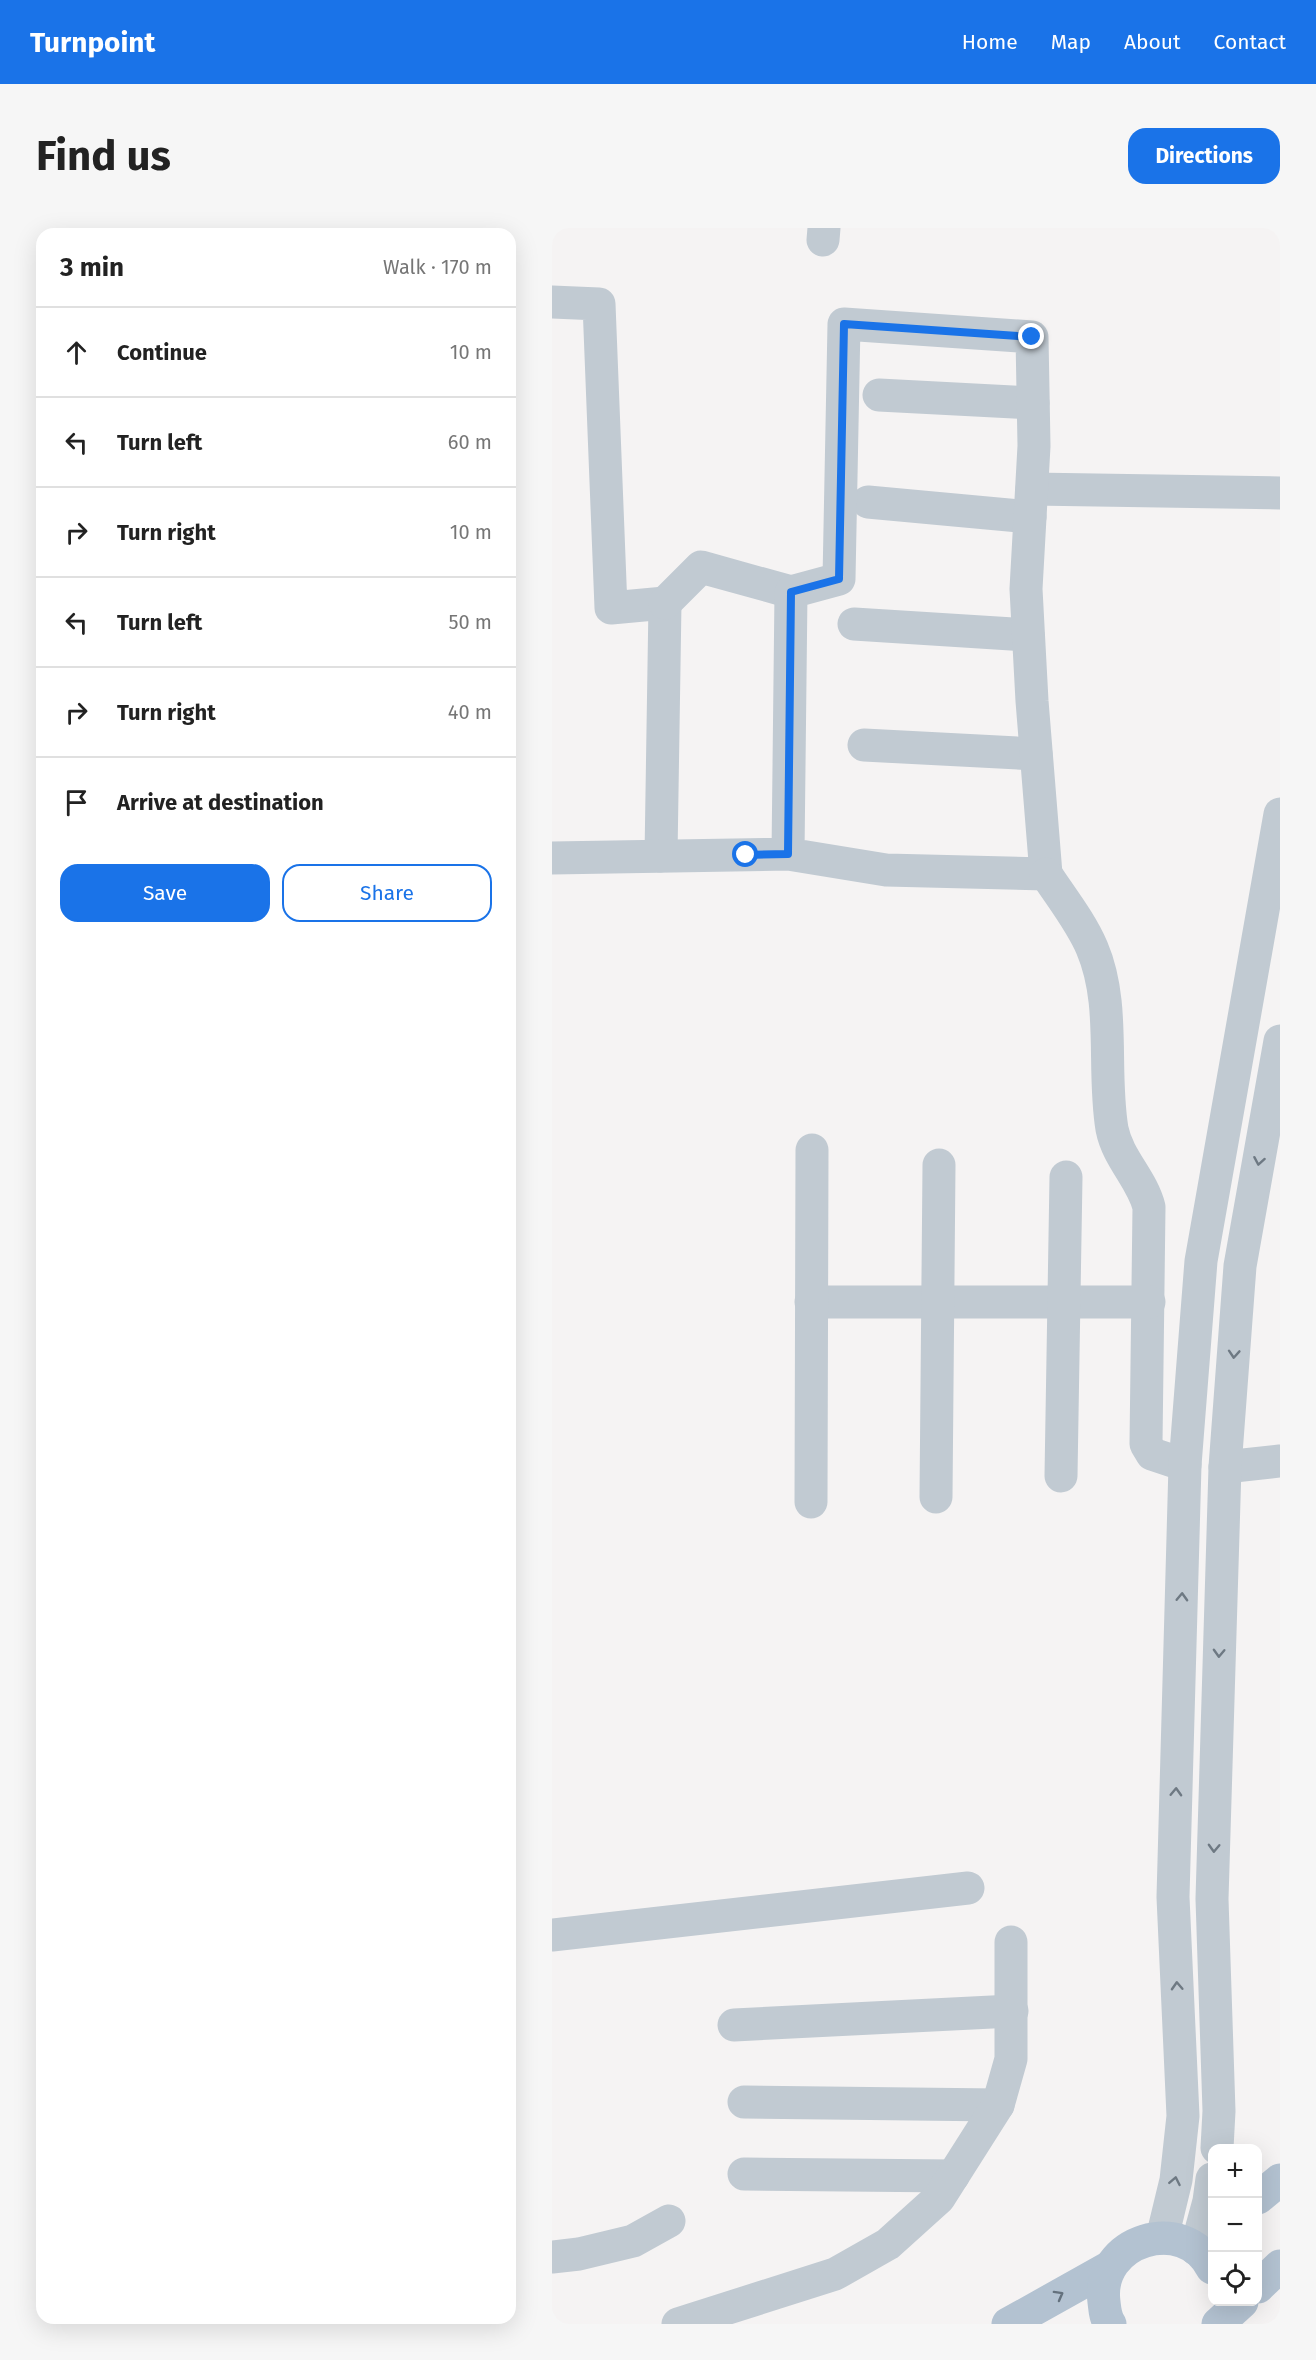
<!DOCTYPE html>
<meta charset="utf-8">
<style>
:root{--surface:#fff;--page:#f6f6f6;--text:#222;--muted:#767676;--line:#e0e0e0;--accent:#1a73e8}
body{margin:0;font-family:"Fira Sans",sans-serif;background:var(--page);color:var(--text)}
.controls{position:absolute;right:18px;bottom:18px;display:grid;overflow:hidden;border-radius:12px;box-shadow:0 6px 24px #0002}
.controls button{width:54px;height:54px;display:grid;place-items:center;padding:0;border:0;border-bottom:2px solid var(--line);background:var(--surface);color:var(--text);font:30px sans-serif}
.stop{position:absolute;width:18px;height:18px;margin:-14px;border:4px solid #1a73e8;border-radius:50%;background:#fff}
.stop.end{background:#1a73e8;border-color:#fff;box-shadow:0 2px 6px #0008}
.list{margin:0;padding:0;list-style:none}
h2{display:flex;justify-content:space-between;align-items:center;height:78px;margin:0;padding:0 24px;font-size:26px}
h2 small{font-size:20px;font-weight:400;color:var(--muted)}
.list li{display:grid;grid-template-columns:39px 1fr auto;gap:18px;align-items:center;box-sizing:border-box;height:90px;padding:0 24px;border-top:2px solid var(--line)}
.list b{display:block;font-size:22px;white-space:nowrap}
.list em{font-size:20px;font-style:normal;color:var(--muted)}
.actions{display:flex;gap:12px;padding:18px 24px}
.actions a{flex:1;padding:14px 0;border:2px solid var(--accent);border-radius:18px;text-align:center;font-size:21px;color:var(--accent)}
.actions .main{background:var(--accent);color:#fff}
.icon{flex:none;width:33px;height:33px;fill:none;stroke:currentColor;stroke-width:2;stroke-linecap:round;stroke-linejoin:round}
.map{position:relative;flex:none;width:728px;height:2096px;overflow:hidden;border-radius:18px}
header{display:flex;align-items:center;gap:36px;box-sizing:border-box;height:84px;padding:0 30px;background:var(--accent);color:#fff}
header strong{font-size:28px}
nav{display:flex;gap:33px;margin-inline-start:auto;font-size:21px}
.intro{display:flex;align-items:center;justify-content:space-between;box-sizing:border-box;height:144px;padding:0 36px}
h1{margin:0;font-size:42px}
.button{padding:15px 27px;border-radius:18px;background:var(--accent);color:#fff;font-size:21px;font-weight:700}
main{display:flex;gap:36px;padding:0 36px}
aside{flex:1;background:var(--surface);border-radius:18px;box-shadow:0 6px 24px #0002}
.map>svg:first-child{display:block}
</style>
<header>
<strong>Turnpoint</strong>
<nav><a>Home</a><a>Map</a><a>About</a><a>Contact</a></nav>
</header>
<div class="intro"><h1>Find us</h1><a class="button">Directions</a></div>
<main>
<aside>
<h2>3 min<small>Walk · 170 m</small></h2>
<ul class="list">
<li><svg class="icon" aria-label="ahead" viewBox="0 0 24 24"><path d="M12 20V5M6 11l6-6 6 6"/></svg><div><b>Continue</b></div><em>10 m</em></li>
<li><svg class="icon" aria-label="left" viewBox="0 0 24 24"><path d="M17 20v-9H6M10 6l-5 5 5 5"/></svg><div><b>Turn left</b></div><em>60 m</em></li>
<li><svg class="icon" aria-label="right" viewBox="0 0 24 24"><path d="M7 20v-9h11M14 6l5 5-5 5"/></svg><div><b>Turn right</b></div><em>10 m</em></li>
<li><svg class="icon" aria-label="left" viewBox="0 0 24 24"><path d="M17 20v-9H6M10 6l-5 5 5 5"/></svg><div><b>Turn left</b></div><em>50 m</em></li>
<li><svg class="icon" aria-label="right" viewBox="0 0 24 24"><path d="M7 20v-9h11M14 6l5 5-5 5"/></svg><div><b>Turn right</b></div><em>40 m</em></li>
<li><svg class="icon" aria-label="arrive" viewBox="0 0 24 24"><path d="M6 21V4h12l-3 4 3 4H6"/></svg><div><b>Arrive at destination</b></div></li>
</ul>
<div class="actions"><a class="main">Save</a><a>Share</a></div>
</aside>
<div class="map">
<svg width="728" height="2096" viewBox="0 0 728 2096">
<rect width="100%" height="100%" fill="#f5f3f3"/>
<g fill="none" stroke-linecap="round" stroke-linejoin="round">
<g stroke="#c1cad2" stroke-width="33">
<polyline points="271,12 272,0"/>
<polyline points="0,74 47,76 59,380 113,375 109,628"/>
<polyline points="327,167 481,175"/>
<polyline points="480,261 728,265"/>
<polyline points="316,274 478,289"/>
<polyline points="113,375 149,339 239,364"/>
<polyline points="302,396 476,407"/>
<polyline points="312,517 484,526"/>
<polyline points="0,630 236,626 334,642 494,646 480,473 474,361 482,218 480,109 292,96 287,351 239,364 236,626"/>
<path d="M 494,646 C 509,669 529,694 540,720 C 564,776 550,842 560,901 C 566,931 590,951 597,979 L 594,1216 L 600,1226 L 633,1237"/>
<polyline points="259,1074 597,1074"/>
<polyline points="673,1239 728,1233"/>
<polyline points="509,1248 514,949"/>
<polyline points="384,1269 387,937"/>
<polyline points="259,1274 260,922"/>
<polyline points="0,1707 416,1660"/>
<polyline points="182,1797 460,1783"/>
<polyline points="192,1874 446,1877"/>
<polyline points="665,1920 667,1883 660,1671 673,1239 688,1038 728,813"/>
<polyline points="192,1946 401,1948"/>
<polyline points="610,2010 624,1952 631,1888 621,1669 633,1237 649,1033 728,586"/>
<polyline points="644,2021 657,1973 660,1951"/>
<polyline points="0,2029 27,2026 81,2013 117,1993"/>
<polyline points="126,2096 283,2046 336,2016 387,1970 446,1877 459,1831 459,1714"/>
</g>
<g stroke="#b3c2d1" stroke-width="33">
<polyline points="706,1970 728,1952"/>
<polyline points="706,2059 728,2038"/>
<polyline points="456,2096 558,2039"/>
<path d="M 558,2096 C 553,2089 553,2082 552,2074 C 544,2012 632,1985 660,2040"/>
<polyline points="666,2096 690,2074"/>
</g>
</g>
<defs><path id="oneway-chevron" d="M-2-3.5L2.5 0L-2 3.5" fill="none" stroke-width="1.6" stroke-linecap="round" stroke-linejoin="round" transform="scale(1.5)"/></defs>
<g stroke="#6e7983">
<use href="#oneway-chevron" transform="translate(707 933) rotate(100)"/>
<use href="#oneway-chevron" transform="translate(682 1126) rotate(94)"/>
<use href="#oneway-chevron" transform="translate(630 1369) rotate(-88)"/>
<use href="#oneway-chevron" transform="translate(667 1425) rotate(92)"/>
<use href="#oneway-chevron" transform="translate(624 1564) rotate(-88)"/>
<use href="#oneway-chevron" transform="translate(662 1620) rotate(92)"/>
<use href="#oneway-chevron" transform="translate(625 1758) rotate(-93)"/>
<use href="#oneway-chevron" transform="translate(623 1953) rotate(-79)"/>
</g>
<use stroke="#64717d" href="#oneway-chevron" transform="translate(507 2067) rotate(-29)"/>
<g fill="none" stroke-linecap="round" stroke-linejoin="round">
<polyline stroke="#1a73e8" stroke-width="8" points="194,627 236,626 239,364 287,351 292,96 480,109"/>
</g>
</svg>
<div class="controls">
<button>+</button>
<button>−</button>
<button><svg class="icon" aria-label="locate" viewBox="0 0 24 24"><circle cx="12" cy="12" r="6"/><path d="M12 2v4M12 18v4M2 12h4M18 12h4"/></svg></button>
</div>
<div class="stop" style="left:194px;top:627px"></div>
<div class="stop end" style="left:480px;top:109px"></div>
</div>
</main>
